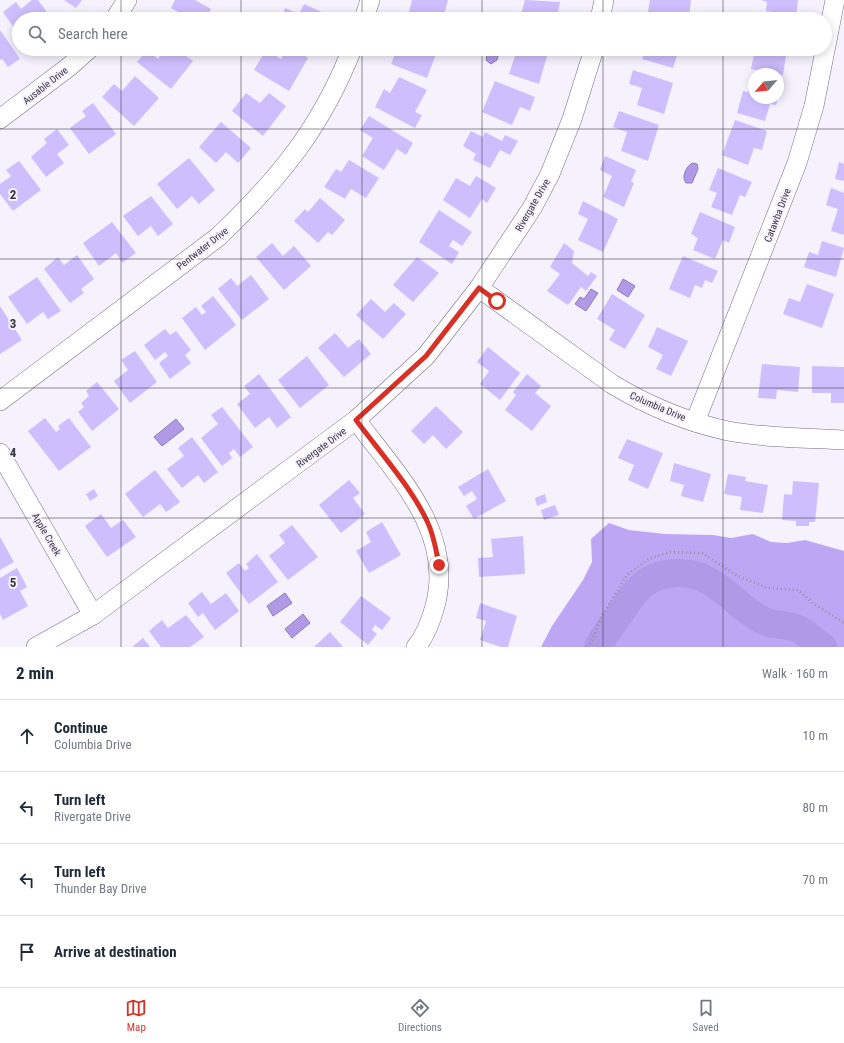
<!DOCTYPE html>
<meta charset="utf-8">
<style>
:root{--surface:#fff;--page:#f2f2f3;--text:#1f2937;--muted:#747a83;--line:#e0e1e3;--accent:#d93025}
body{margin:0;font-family:"Roboto Condensed",sans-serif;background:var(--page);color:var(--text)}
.compass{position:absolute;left:748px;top:68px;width:36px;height:36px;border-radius:50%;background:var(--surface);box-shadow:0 2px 10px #0003;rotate:242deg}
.stop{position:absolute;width:12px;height:12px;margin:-9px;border:3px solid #d93025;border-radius:50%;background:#fff}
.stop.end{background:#d93025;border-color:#fff;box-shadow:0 1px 4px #0008}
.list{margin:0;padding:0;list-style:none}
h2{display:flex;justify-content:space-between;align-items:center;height:52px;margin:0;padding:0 16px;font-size:17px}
h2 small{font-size:13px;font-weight:400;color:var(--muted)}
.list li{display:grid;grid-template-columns:26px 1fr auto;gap:12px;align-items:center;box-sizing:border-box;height:72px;padding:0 16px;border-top:1px solid var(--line)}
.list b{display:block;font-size:15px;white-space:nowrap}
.list p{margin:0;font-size:13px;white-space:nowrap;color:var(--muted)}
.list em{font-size:13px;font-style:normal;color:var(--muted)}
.icon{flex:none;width:22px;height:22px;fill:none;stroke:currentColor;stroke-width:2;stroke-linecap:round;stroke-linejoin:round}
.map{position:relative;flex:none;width:844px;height:647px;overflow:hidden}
.search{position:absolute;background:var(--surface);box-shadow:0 2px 10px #0003;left:12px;right:12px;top:12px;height:44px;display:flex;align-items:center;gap:10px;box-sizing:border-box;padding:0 14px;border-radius:22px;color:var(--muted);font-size:15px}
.sheet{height:340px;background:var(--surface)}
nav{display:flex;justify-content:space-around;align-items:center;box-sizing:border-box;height:56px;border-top:1px solid var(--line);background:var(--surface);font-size:11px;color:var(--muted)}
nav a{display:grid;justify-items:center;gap:2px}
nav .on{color:var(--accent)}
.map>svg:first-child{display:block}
</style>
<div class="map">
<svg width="844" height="647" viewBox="0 0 844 647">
<rect width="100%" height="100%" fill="#f5f2fd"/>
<polygon fill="#bda7f5" points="609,523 629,530 665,534 713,535 731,538 753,534 771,542 787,543 805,540 844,551 844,647 541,647 552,626 583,580 592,562 591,539"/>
<g fill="#b09ae7" stroke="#8c7bb5">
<polygon points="488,49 500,49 497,60 491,64 486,60"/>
<path d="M 692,163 L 697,164 L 698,169 L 692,183 L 686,183 C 681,177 686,167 692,163 Z"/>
<polygon points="623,279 635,286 628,297 617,290"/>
<polygon points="591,289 598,293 586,311 575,304 580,297 584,299"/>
<polygon points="176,419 184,429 162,446 154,437"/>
<polygon points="285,593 292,603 273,616 267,606"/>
<polygon points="303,614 310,623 292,638 285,629"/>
</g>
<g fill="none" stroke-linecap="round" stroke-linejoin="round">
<path stroke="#b09ae7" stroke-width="28" d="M 598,647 C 605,634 613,623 622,611 C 627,603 633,594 640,587 C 656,572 683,569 703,578 C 725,588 738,606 757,617 C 772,627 778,623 792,627 C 802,629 814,641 823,647"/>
</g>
<g fill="#cfbefd">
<polygon points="32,0 38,0 52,19 19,19 19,35 3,12 16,2 21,9"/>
<polygon points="64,0 82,0 76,8"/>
<polygon points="175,0 195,0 211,9 206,19 177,19 180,13 171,8"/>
<polygon points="412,0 448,0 443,19 413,19 408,17"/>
<polygon points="525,0 560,2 557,18 551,17 550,19 529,19 529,16 521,14"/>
<polygon points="650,0 691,0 689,17 648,12"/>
<polygon points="761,0 798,0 796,19 771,19 772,12 766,11 767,2"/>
<polygon points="304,4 324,13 322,19 281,19 285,8 299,14"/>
<polygon points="0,30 20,59 8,67 2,59 0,60"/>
<polygon points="166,49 176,49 193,61 171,89 137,62 147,50 158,59"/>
<polygon points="287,49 295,49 308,58 289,91 254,70 266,50 281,59"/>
<polygon points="397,49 438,49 427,78 391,64"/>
<polygon points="527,49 549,49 539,84 509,74 517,50 526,53"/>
<polygon points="646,49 679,49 673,68 642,59"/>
<polygon points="755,49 782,49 781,54 786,56 783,75 751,69"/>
<polygon points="633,70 673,83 664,114 637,105 642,88 629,84"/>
<polygon points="135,76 159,98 134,126 102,97 114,84 122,91"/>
<polygon points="399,77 427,90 415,112 422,115 415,128 375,107 384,89 390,93"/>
<polygon points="751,80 754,81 754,98 778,98 776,105 770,104 765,121 737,113 743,91 748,92"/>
<polygon points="495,81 535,97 530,111 520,107 512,125 482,112"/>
<polygon points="246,93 260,103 269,93 286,106 263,136 232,111"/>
<polygon points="93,103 116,134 89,154 70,128 86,116 82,111"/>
<polygon points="619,111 659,125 648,161 621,151 627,132 613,127"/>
<polygon points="369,116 413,143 406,155 397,149 384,170 362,156 373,138 360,130"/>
<polygon points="735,120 767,131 762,150 754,148 748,165 722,155"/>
<polygon points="221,122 251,148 238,163 226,152 216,163 199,147"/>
<polygon points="57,129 69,145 57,154 64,163 46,177 31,157 47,143 44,139"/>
<polygon points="471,131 483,137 485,132 502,141 505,135 518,141 510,155 500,150 490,168 473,160 476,154 463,146"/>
<polygon points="605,156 636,170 631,182 634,183 624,207 603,197 612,176 600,170"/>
<polygon points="189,158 215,190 199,204 192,196 177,209 157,184"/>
<polygon points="349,160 379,178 366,198 351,189 345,199 324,187 336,169 341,172"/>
<polygon points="19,161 41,190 13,211 0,194 0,184 11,176 6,170"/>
<polygon points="839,162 844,164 844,181 835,179"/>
<polygon points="718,168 752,182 745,197 740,195 732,215 711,207 717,193 709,190"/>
<polygon points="476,176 496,188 487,203 482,199 470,218 443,200 456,178 470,186"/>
<polygon points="831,188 844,193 844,235 831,231 838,209 826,205"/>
<polygon points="151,196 173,224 158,236 151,226 138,236 123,216"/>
<polygon points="320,198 345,220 332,235 328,232 318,243 294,221 305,209 308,212"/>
<polygon points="583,201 618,219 603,252 578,240 588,219 578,214"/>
<polygon points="439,210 472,232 462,246 453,240 449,246 459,252 452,264 419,242"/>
<polygon points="700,212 735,227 729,243 723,240 715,259 693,250 698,238 691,234"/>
<polygon points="112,222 136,253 122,263 116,253 99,266 83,243"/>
<polygon points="822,241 844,248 836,277 804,267 809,252 818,255"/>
<polygon points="272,243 283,256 294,246 311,266 284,290 256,257"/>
<polygon points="564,243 574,251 572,263 588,276 591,272 597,276 586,291 581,287 568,305 547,291 560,274 550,267"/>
<polygon points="77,255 94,279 81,289 84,293 70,303 44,269 58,257 64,265"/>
<polygon points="683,256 718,271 712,283 705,280 702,288 695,285 690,298 669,289"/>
<polygon points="417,257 439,273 413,302 393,285"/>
<polygon points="251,275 269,299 242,320 218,289 231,278 237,286"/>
<polygon points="37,277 61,311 48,319 43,312 27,324 8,297"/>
<polygon points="807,284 834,294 822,328 783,314 789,298 800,302"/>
<polygon points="612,294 645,315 625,349 609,340 615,330 597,319"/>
<polygon points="213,296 236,325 205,350 182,318 196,307 202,315 206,312 201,306"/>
<polygon points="371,299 385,312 394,303 406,314 383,339 356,315"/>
<polygon points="0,306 22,340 0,354"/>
<polygon points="657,327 688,341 671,376 656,369 663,355 648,347"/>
<polygon points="165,329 170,335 176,331 191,350 185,355 191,363 170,379 159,363 168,356 165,352 155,360 144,345"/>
<polygon points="335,333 348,348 359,339 371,354 344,377 318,348"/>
<polygon points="488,347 520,373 500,400 480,384 489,371 477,362"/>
<polygon points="135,351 157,382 130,403 114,381 128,370 121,360"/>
<polygon points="307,356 329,385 300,408 278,380"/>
<polygon points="762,364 800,367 798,392 777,390 776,399 758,398"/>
<polygon points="812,366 844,367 844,403 831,403 831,393 812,393"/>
<polygon points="259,374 291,417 277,428 269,417 255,428 237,404 250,394 244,386"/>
<polygon points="527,374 541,386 535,393 551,406 532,431 505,410 516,395 513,392"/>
<polygon points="97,382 119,409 92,431 78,412 84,407 81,403 89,396 86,391"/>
<polygon points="436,406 463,432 446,449 433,435 424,444 411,431"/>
<polygon points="222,407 253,447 240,457 234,449 229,453 232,458 222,466 201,438 218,424 211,415"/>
<polygon points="45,418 56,432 60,429 58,426 69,418 91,447 59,471 28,431"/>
<polygon points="192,437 218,472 204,483 198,475 182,488 167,469 184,456 178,448"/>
<polygon points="627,439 663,453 648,489 628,480 634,465 618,458"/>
<polygon points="674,463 711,474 703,502 681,496 684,485 670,481"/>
<polygon points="488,469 506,501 474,519 466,506 477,499 472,491 464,496 458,487"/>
<polygon points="155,470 180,502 166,512 160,504 143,517 125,494"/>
<polygon points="728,474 746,477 745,481 768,485 763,513 740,510 742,497 724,494"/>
<polygon points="349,480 360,493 353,498 365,514 341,533 319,505"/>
<polygon points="793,481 819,483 815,522 809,522 809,526 796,526 796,521 782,520 784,494 792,495"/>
<polygon points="94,489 98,496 90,501 86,494"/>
<polygon points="545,494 547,502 537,506 535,498"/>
<polygon points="555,505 559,515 544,520 541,510"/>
<polygon points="101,514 111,528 123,520 136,537 107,557 85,526"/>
<polygon points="382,522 401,555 369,573 356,551 371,542 366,532"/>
<polygon points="292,525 318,557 288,580 269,556 285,543 279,535"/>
<polygon points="523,536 525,574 479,577 478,558 493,557 491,539"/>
<polygon points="0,537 14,562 0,570"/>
<polygon points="257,554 278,582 249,604 226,573 239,563 245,571 249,568 246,564"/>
<polygon points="17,568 27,587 20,591 28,606 3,620 0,614 0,578"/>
<polygon points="202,592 211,604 226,593 239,611 215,630 203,613 198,617 188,603"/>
<polygon points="361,596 391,618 382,630 375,625 372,630 377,634 368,645 340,622"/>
<polygon points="480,603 517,616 508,647 501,647 480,640 486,621 476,618"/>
<polygon points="186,615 204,637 190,647 161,647 149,631 162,620 168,628"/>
<polygon points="330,632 343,647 314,647"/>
<polygon points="143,638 150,647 132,647"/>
</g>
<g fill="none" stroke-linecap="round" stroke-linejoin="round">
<g stroke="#746e86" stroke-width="20">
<g id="minor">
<polyline points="115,19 127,0"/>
<polyline points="364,19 370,0"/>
<polyline points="600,19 604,0"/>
<polyline points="0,119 70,66 89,49"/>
<path d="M 479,288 L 612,384 C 648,406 687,422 728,431 C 766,438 806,438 844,440"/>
<path d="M 0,401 L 218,237 C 279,179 321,128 352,49"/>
<path d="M 356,420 C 397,475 455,532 435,606 C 431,621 426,635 416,647"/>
<polyline points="695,422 797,163 814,106 835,0"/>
<polyline points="0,453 93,615"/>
<polyline points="36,647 93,615 356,420 426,356 479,288 532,208 550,174 572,119 594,49"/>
</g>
</g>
<polyline stroke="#928f9a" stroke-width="2.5" stroke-dasharray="1 3" stroke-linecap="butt" points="587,647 592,640 602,616 627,575 650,558 670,552 702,553 736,575 767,588 798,590 814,604 844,623"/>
<use href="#minor" stroke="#fff" stroke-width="19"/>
</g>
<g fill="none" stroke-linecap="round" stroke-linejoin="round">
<path stroke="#d93025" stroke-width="5" d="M 439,565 C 436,550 434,535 427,521 C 411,487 379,451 356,420 L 426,356 L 479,288 L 497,301"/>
</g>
<path fill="none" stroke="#37343f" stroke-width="1" stroke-opacity="0.55" d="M 121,0 L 121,19M 241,0 L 241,19M 362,0 L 362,19M 482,0 L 482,19M 603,0 L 603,19M 723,0 L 723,19M 121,49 L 121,647M 241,49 L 241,647M 362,49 L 362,647M 482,49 L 482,647M 603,49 L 603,647M 723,49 L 723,647M 0,129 L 844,129M 0,259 L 844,259M 0,388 L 844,388M 0,518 L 844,518"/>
<g text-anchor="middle" stroke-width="4" stroke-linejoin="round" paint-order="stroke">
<g font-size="10" fill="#37343f" stroke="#f5f2fd">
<text transform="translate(45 85) rotate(-38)" y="4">Ausable Drive</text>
<text transform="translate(532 205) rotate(-60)" y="4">Rivergate Drive</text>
<text transform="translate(777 215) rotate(-69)" y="4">Catawba Drive</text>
<text transform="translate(202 248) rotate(-38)" y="4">Pentwater Drive</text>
<text transform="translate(658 406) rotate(23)" y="4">Columbia Drive</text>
<text transform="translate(321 447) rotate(-37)" y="4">Rivergate Drive</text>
<text transform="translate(47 534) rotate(60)" y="4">Apple Creek</text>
</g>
</g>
<g font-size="13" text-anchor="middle" font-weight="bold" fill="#37343f" stroke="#f5f2fd" stroke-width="4" stroke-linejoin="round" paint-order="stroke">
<text x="13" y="199">2</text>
<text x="13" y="328">3</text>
<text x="13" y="457">4</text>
<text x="13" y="587">5</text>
</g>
</svg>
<svg class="compass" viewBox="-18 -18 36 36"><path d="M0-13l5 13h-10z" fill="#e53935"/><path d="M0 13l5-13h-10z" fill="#747a83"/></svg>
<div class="stop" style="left:497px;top:301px"></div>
<div class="stop end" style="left:439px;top:565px"></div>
<div class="search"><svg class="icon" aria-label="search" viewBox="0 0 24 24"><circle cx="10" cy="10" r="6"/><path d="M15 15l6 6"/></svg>Search here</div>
</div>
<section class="sheet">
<h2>2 min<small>Walk · 160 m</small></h2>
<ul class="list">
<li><svg class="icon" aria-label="ahead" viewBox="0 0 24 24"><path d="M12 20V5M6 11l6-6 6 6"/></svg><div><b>Continue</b><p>Columbia Drive</p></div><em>10 m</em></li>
<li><svg class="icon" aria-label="left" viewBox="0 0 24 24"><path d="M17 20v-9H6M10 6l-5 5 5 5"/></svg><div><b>Turn left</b><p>Rivergate Drive</p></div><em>80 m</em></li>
<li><svg class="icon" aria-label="left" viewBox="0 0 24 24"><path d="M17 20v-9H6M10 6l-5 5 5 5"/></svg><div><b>Turn left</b><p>Thunder Bay Drive</p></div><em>70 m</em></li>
<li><svg class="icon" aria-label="arrive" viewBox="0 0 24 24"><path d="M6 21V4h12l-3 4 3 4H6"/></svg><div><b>Arrive at destination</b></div></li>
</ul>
</section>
<nav>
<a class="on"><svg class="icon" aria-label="map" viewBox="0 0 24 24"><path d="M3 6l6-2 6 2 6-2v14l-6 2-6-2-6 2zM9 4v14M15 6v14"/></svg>Map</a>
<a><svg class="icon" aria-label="directions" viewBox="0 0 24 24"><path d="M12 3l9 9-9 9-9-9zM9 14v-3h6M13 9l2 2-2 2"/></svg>Directions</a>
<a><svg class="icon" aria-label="saved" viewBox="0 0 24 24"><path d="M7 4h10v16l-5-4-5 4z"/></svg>Saved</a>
</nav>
